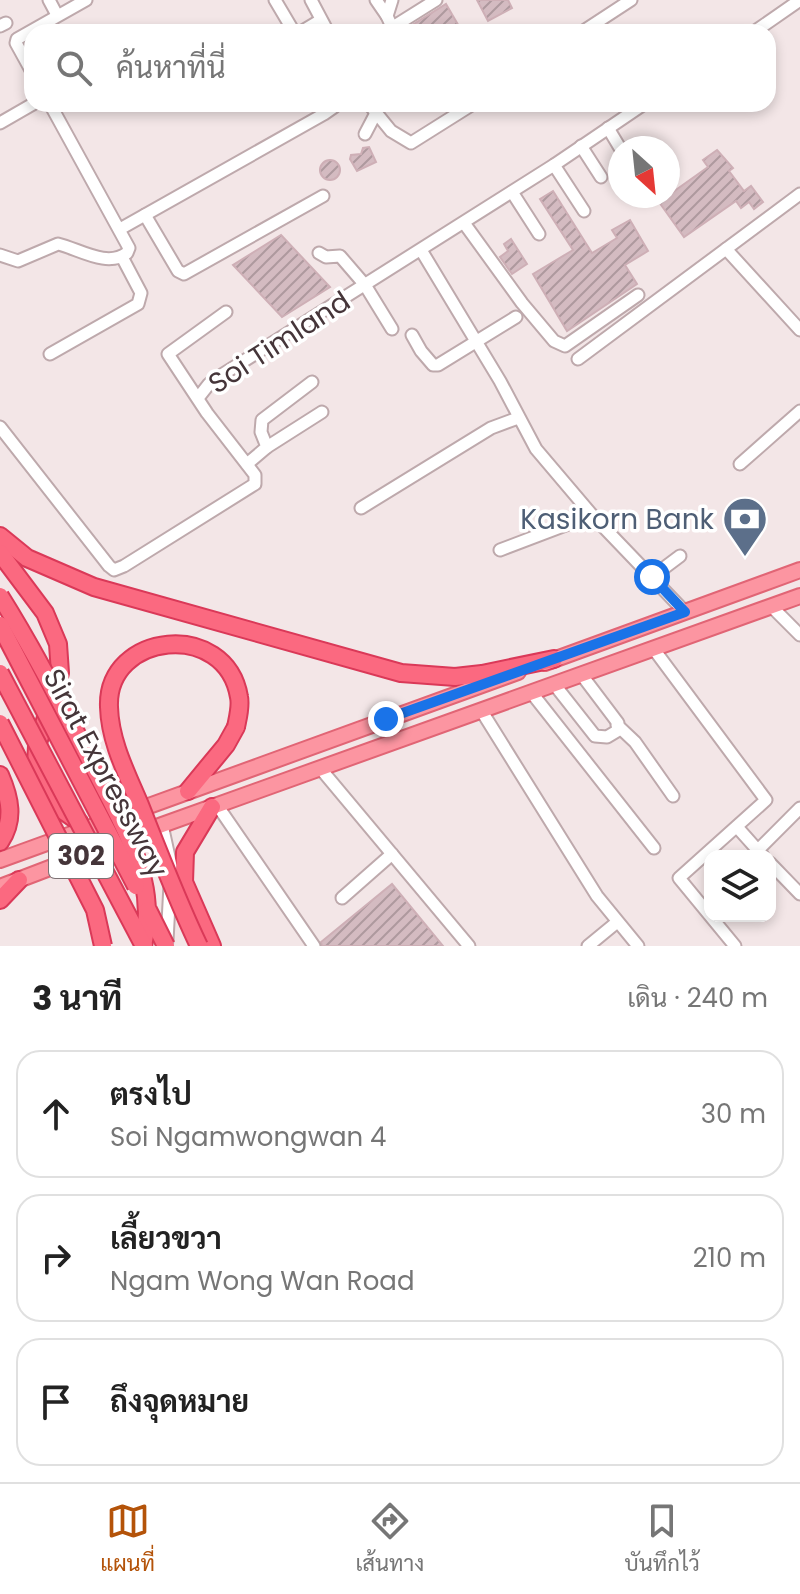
<!DOCTYPE html>
<html lang="th">
<meta charset="utf-8">
<style>
:root{--surface:#fff;--page:#f6f6f6;--text:#222;--muted:#767676;--line:#e0e0e0;--accent:#b45309}
body{margin:0;font-family:Poppins,Sarabun,sans-serif;background:var(--page);color:var(--text)}
.controls{position:absolute;right:24px;bottom:24px;display:grid;overflow:hidden;border-radius:16px;box-shadow:0 4px 12px #0003}
.controls button{width:72px;height:72px;display:grid;place-items:center;padding:0;border:0;border-bottom:2px solid var(--line);background:var(--surface);color:var(--text);font:40px sans-serif}
.compass{position:absolute;left:608px;top:136px;width:72px;height:72px;border-radius:50%;background:var(--surface);box-shadow:0 4px 12px #0003;rotate:153deg}
.stop{position:absolute;width:24px;height:24px;margin:-18px;border:6px solid #1a73e8;border-radius:50%;background:#fff}
.stop.end{background:#1a73e8;border-color:#fff;box-shadow:0 2px 8px #0008}
.list{margin:0;padding:0;list-style:none}
h2{display:flex;justify-content:space-between;align-items:center;height:104px;margin:0;padding:0 32px;font-size:34px}
h2 small{font-size:26px;font-weight:400;color:var(--muted)}
.list li{display:grid;grid-template-columns:52px 1fr auto;gap:24px;align-items:center;box-sizing:border-box;height:128px;margin:0 16px 16px;padding:0 16px;border:2px solid var(--line);border-radius:24px}
.list b{display:block;font-size:30px;white-space:nowrap}
.list p{margin:0;font-size:26px;white-space:nowrap;color:var(--muted)}
.list em{font-size:26px;font-style:normal;color:var(--muted)}
.icon{flex:none;width:44px;height:44px;fill:none;stroke:currentColor;stroke-width:2;stroke-linecap:round;stroke-linejoin:round}
.map{position:relative;flex:none;width:800px;height:946px;overflow:hidden}
.search{position:absolute;background:var(--surface);box-shadow:0 4px 12px #0003;left:24px;right:24px;top:24px;height:88px;display:flex;align-items:center;gap:20px;box-sizing:border-box;padding:0 28px;border-radius:24px;color:var(--muted);font-size:30px}
.sheet{height:536px;background:var(--surface)}
nav{display:flex;justify-content:space-around;align-items:center;box-sizing:border-box;height:112px;border-top:2px solid var(--line);background:var(--surface);font-size:22px;color:var(--muted)}
nav a{display:grid;justify-items:center;gap:4px}
nav .on{color:var(--accent)}
.map>svg:first-child{display:block}
</style>
<div class="map">
<svg width="800" height="946" viewBox="0 0 800 946">
<defs>
<pattern id="building-hatch" width="6" height="6" patternUnits="userSpaceOnUse" patternTransform="scale(2)"><rect width="6" height="6" fill="#d4bbc1"/><path d="M-1 1l2-2M0 6l6-6M5 7l2-2" fill="none" stroke="#ae999e"/></pattern>
</defs>
<rect width="100%" height="100%" fill="#f3e6e7"/>
<g fill="url(#building-hatch)" stroke="#ceafb6" stroke-width="2">
<polygon points="477,0 508,0 512,8 488,21"/>
<polygon points="446,4 460,28 452,32 401,32"/>
<polygon points="369,147 376,162 357,171 350,159 351,155 361,154 363,148"/>
<polygon points="717,150 733,168 729,171 744,191 751,186 763,202 754,209 749,202 741,208 736,201 684,237 659,202 708,167 703,160"/>
<circle cx="330" cy="170" r="10"/>
<polygon points="553,191 592,253 617,238 612,230 630,220 648,251 625,265 637,284 567,331 533,274 573,250 540,199"/>
<polygon points="281,235 330,287 282,317 233,265"/>
<polygon points="511,239 527,264 512,274 500,257 508,251 504,244"/>
<polygon points="392,884 443,946 322,946 321,942"/>
</g>
<g fill="none" stroke-linecap="round" stroke-linejoin="round">
<g stroke="#bea9ac" stroke-width="15">
<g id="minor">
<polyline points="49,0 57,15"/>
<polyline points="275,0 294,32"/>
<polyline points="311,0 328,32"/>
<polyline points="376,0 387,16"/>
<polyline points="392,0 387,16 392,27"/>
<polyline points="0,26 6,23"/>
<polyline points="273,32 278,32"/>
<polyline points="301,32 321,20"/>
<polyline points="385,32 436,0"/>
<polyline points="582,32 631,0"/>
<polyline points="754,32 800,0"/>
<polyline points="32,72 16,43 17,39 86,0"/>
<polyline points="369,104 391,131 411,143 473,104"/>
<polyline points="0,123 33,104"/>
<polyline points="608,128 620,148"/>
<polyline points="365,134 376,113"/>
<polyline points="581,146 601,177"/>
<polyline points="554,165 584,211"/>
<polyline points="512,192 539,234"/>
<polyline points="145,215 178,271 184,274 323,196"/>
<polyline points="464,223 522,303 554,341 565,346 638,295"/>
<polyline points="120,229 324,114 334,107 333,104"/>
<polyline points="726,249 800,330"/>
<polyline points="421,250 500,381 536,449 592,515 685,612"/>
<polyline points="319,253 326,257 340,256 365,285 392,329"/>
<path d="M 0,255 L 18,261 L 58,244 C 79,249 107,268 127,253 L 129,248 L 50,104"/>
<polyline points="412,335 421,351 433,365 438,365 516,317"/>
<polyline points="50,354 138,304 141,293 122,257"/>
<polyline points="578,359 800,194"/>
<polyline points="198,398 209,384 220,376 554,165 644,104"/>
<polyline points="0,427 109,566 114,570 124,566 255,484 255,475 207,413 168,354 226,312"/>
<polyline points="267,447 322,412"/>
<polyline points="247,464 267,447 261,432 262,420 312,382"/>
<polyline points="740,464 800,411"/>
<polyline points="361,508 491,428 518,418"/>
<polyline points="500,550 592,515"/>
<polyline points="652,577 680,556"/>
<polyline points="771,606 800,635"/>
<polyline points="653,648 766,800 679,878 735,946"/>
<polyline points="554,684 595,736 607,737 617,731 618,723 581,674"/>
<polyline points="531,692 654,848"/>
<polyline points="481,710 597,896 638,946"/>
<polyline points="617,725 635,742 673,796"/>
<polyline points="320,768 469,946"/>
<polyline points="217,805 314,946"/>
<polyline points="162,825 171,866 167,941"/>
<polyline points="737,827 763,856"/>
<polyline points="758,850 800,808"/>
<polyline points="770,863 800,894"/>
<polyline points="342,898 392,854"/>
<polyline points="588,946 616,923"/>
</g>
</g>
<g stroke="#e16575" stroke-width="18">
<g id="major">
<polyline points="545,663 800,570"/>
<polyline points="0,860 518,672"/>
<polyline points="0,887 162,825 800,596"/>
</g>
</g>
<g stroke="#da3958" stroke-width="20">
<g id="highway">
<polyline points="0,536 27,558 94,587 401,673 455,677 482,674 554,659"/>
<polyline points="0,553 45,613 58,644 60,673 37,746 36,764 62,810 79,822"/>
<path d="M 0,775 C 10,798 15,820 0,842"/>
<polyline points="188,791 226,745 236,727"/>
<polyline points="212,807 185,852 184,882 212,946"/>
<polyline points="0,900 19,880"/>
</g>
</g>
<use href="#minor" stroke="#fff" stroke-width="11"/>
<use href="#major" stroke="#fc95a1" stroke-width="14"/>
<use href="#highway" stroke="#fb6980" stroke-width="16"/>
<g stroke="#da3958" stroke-width="20" stroke-linecap="butt">
<g id="highway-bridge">
<path d="M 0,596 C 34,650 63,706 91,762 C 110,800 133,838 143,880 C 148,901 148,925 143,946"/>
<polyline points="0,625 136,886"/>
<polyline points="0,673 144,946"/>
<polyline points="0,723 95,910 103,946"/>
<polyline points="148,910 166,946"/>
<path d="M 199,946 C 177,900 159,853 140,805 C 127,774 110,742 109,707 C 106,632 226,619 239,697 C 241,706 238,717 236,727"/>
</g>
</g>
<use href="#highway-bridge" stroke="#fb6980" stroke-width="16"/>
</g>
<g fill="none" stroke-linecap="round" stroke-linejoin="round">
<polyline stroke="#1a73e8" stroke-width="10" points="386,719 685,612 652,577"/>
</g>
<defs>
<g id="bank-pin" transform="scale(2.3)"><path d="M0 17L-7.5 6A9.5 9.5 0 1 1 7.5 6Z" fill="#5c6f8a" stroke="#fff"/><path d="M-6-4H6V4H-6ZM0-2.3a2.3 2.3 0 1 0 0 4.6a2.3 2.3 0 1 0 0-4.6Z" fill="#fff"/></g>
</defs>
<g fill-rule="evenodd">
<use href="#bank-pin" x="745" y="519"/>
</g>
<g text-anchor="middle" stroke-width="7" stroke-linejoin="round" paint-order="stroke">
<rect fill="#fff" stroke="#7d7274" stroke-width="2" x="49" y="834" width="64" height="44" rx="6"/>
<g font-size="26" font-weight="bold" fill="#453539">
<text x="81" y="865">302</text>
</g>
<g font-size="28" fill="#453539" stroke="#fff">
<text transform="translate(279 342) rotate(-33)" y="10">Soi Timland</text>
<text transform="translate(106 773) rotate(62)" y="10">Sirat Expressway</text>
</g>
<g font-size="28" fill="#4e5e75" stroke="#fff" text-anchor="end">
<text x="714" y="529">Kasikorn Bank</text>
</g>
</g>
</svg>
<div class="controls">
<button><svg class="icon" aria-label="layers" viewBox="0 0 24 24"><path d="M12 4l9 5-9 5-9-5zM3 14l9 5 9-5"/></svg></button>
</div>
<svg class="compass" viewBox="-18 -18 36 36"><path d="M0-13l5 13h-10z" fill="#e53935"/><path d="M0 13l5-13h-10z" fill="#767676"/></svg>
<div class="stop" style="left:652px;top:577px"></div>
<div class="stop end" style="left:386px;top:719px"></div>
<div class="search"><svg class="icon" aria-label="search" viewBox="0 0 24 24"><circle cx="10" cy="10" r="6"/><path d="M15 15l6 6"/></svg>ค้นหาที่นี่</div>
</div>
<section class="sheet">
<h2>3 นาที<small>เดิน · 240 m</small></h2>
<ul class="list">
<li><svg class="icon" aria-label="ahead" viewBox="0 0 24 24"><path d="M12 20V5M6 11l6-6 6 6"/></svg><div><b>ตรงไป</b><p>Soi Ngamwongwan 4</p></div><em>30 m</em></li>
<li><svg class="icon" aria-label="right" viewBox="0 0 24 24"><path d="M7 20v-9h11M14 6l5 5-5 5"/></svg><div><b>เลี้ยวขวา</b><p>Ngam Wong Wan Road</p></div><em>210 m</em></li>
<li><svg class="icon" aria-label="arrive" viewBox="0 0 24 24"><path d="M6 21V4h12l-3 4 3 4H6"/></svg><div><b>ถึงจุดหมาย</b></div></li>
</ul>
</section>
<nav>
<a class="on"><svg class="icon" aria-label="map" viewBox="0 0 24 24"><path d="M3 6l6-2 6 2 6-2v14l-6 2-6-2-6 2zM9 4v14M15 6v14"/></svg>แผนที่</a>
<a><svg class="icon" aria-label="directions" viewBox="0 0 24 24"><path d="M12 3l9 9-9 9-9-9zM9 14v-3h6M13 9l2 2-2 2"/></svg>เส้นทาง</a>
<a><svg class="icon" aria-label="saved" viewBox="0 0 24 24"><path d="M7 4h10v16l-5-4-5 4z"/></svg>บันทึกไว้</a>
</nav>
